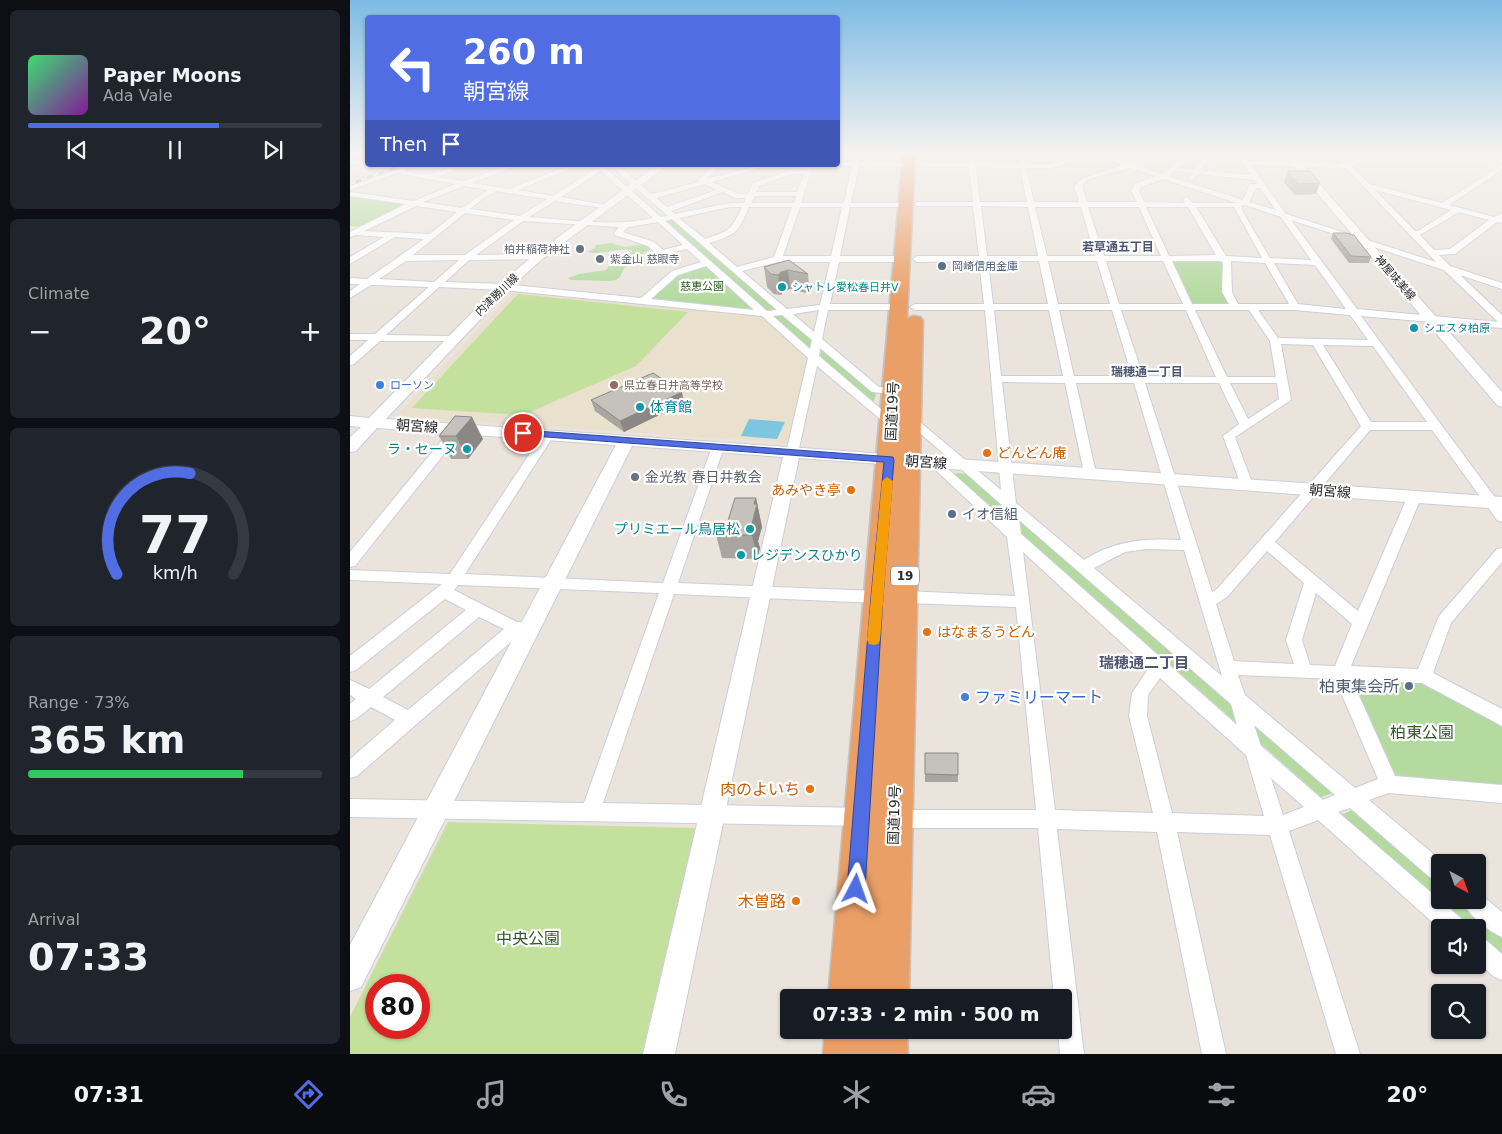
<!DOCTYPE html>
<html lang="en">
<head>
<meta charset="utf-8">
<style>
  body { margin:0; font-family:"DejaVu Sans","Noto Sans JP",sans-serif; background:#20242c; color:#f1f3f6; height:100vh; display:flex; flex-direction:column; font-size:19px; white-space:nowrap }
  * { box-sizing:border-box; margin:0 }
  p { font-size:16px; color:#9ea1a6 }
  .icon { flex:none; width:28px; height:28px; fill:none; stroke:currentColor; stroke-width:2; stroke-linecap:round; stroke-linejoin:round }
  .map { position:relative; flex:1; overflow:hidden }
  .side { display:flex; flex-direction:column; gap:10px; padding:10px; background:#0d0f14; width:350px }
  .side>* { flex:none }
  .top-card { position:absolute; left:15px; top:15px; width:475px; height:152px; border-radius:5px; box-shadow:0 1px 4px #0004; background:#506de3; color:#fff; overflow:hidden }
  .needle { width:32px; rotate:139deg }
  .tools { position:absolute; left:1081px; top:854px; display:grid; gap:10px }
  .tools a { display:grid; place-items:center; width:55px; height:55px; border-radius:5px; background:#171b24; box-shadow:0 1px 4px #0004; font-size:25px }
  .speed { position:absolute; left:15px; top:974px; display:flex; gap:10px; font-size:25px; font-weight:700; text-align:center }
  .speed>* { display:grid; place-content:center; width:65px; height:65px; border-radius:50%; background:#171b24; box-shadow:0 1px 4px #0004; line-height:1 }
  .speed .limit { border:8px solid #d22; background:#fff; color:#111 }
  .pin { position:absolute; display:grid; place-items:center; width:42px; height:42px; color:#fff; margin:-21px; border:2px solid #fff; border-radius:50%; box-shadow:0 1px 5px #0007 }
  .me { position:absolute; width:55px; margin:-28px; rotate:4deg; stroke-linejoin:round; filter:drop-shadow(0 0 4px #0008) }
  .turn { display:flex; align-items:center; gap:18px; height:105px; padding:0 15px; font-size:22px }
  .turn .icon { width:65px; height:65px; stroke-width:2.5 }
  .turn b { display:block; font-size:35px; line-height:42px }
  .then { display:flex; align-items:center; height:48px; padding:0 15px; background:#0003; gap:10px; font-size:19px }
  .big { font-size:38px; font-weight:700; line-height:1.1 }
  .side .card { flex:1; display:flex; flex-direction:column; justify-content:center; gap:8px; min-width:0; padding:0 18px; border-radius:8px; background:#20242c }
  .side .dial { align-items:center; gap:0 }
  .dial svg { height:130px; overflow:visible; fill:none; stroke:#363941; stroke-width:7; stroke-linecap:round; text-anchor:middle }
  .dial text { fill:#f1f3f6; stroke:none }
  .song { display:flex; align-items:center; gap:15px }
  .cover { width:60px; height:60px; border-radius:8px; background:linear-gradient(135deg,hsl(140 70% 55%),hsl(290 70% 35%)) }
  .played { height:5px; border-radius:2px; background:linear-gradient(90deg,#506de3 65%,#363941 65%) }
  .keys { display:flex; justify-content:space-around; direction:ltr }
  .heat { display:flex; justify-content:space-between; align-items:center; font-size:28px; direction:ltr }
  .charge { height:8px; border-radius:4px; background:linear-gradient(90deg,#34c759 73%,#363941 0) }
  .trip { position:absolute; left:430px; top:989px; width:292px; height:50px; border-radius:5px; background:#171b24; box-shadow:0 1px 4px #0004; font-weight:700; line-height:50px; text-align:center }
  .tab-bar { display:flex; height:80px; justify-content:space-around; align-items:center; background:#090b0e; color:#9ea1a6 }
  .tab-bar .icon { width:35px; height:35px }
  .tab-bar .current { color:#506de3 }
  .tab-bar b { font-size:22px; color:#f1f3f6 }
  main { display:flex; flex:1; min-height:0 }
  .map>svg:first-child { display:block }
  .education { fill:#e9e0ce }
  .green { fill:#b4daa0 }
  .pitch { fill:#c4e09d; fill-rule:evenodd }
  .water { fill:#7cc6df }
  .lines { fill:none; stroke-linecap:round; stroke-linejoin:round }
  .street-casing { stroke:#cbced9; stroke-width:2 }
  .secondary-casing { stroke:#cbced9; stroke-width:2 }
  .highway-casing { stroke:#c3c3c3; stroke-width:3 }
  .street { fill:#fff; fill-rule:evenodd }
  .secondary { fill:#fff; fill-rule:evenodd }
  .highway { fill:#ea9f67; fill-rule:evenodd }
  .rail-casing { stroke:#a0a3b1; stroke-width:3 }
  .rail { stroke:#fff; stroke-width:2; stroke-dasharray:6; stroke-linecap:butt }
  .wall { fill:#a9a6a2 }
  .shaded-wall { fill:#8a8784 }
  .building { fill:#c5c1bc; stroke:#8a8784 }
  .route { fill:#506de3; stroke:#344794 }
  .slow { fill:#f59e0b }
  .worship-dot { fill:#6b7280; stroke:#fff; stroke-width:2 }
  .service-dot { fill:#5c6f8a; stroke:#fff; stroke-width:2 }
  .culture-dot { fill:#0f9aa8; stroke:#fff; stroke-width:2 }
  .shop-dot { fill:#3f7fe0; stroke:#fff; stroke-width:2 }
  .education-dot { fill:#8d6e63; stroke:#fff; stroke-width:2 }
  .food-dot { fill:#e8710a; stroke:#fff; stroke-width:2 }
  .labels { text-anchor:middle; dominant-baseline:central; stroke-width:4.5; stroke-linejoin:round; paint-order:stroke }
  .far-worship-label { font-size:11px; fill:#5b616d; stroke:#fff; text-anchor:end }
  .far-service-label { font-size:11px; fill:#4e5e75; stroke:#fff; text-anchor:start }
  .far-street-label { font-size:11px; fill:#292929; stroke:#fff }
  .far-park-label { font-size:11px; fill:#2f5d23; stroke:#fff }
  .far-culture-label { font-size:11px; fill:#0d838f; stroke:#fff; text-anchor:start }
  .far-shop-label { font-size:11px; fill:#366cbe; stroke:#fff; text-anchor:start }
  .far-education-label { font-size:11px; fill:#785e54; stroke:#fff; text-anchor:start }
  .far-neighbourhood-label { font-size:12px; font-weight:bold; fill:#4f5674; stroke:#fff }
  .shield { fill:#fff; stroke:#696969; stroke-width:1 }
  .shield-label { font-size:12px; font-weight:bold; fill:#292929 }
  .culture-label { font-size:14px; fill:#0d838f; stroke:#fff; text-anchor:start }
  .street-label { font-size:14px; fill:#292929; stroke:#fff }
  .food-label { font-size:14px; fill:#c56008; stroke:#fff; text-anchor:start }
  .worship-label { font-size:14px; fill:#5b616d; stroke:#fff; text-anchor:start }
  .service-label { font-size:14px; fill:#4e5e75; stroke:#fff; text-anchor:start }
  .neighbourhood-label { font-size:15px; font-weight:bold; fill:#4f5674; stroke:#fff }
  .near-service-label { font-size:16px; fill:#4e5e75; stroke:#fff; text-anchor:end }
  .near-shop-label { font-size:16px; fill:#366cbe; stroke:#fff; text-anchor:start }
  .near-park-label { font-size:16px; fill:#2f5d23; stroke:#fff }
  .near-food-label { font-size:16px; fill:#c56008; stroke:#fff; text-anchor:end }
</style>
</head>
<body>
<main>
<section class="side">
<div class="card">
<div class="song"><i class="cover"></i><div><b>Paper Moons</b><p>Ada Vale</p></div></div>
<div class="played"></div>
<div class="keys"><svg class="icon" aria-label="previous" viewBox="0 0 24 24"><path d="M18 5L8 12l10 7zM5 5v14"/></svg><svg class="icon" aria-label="pause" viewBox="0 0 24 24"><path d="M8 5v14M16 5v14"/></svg><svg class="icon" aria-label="next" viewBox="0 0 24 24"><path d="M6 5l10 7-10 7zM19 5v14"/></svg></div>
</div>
<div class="card"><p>Climate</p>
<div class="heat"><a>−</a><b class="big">20°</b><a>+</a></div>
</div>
<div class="card dial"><svg viewBox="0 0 100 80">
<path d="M14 69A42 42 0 1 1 86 69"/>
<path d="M14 69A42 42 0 0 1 59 7" stroke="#506de3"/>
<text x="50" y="56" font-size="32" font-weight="700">77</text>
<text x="50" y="72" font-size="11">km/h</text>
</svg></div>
<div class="card"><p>Range · 73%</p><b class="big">365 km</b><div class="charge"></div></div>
<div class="card"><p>Arrival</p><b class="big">07:33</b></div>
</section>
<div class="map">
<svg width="1152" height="1054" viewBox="0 0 1152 1054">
  <rect width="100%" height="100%" fill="#eae4dd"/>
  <polygon class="education" points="166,290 415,317 459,356 438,443 51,417 49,413"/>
  <g class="green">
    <polygon points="0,196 56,204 56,205 11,227 0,226"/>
    <polygon points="322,218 429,310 419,312 314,220"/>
    <path d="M261,243L275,247L294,244L301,249L291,255L289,259L274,268L270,277L266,280L260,281L221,280L218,278L229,274L256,270L261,263L282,252V250C267,247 250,256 237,252L245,248L246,245Z"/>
    <polygon points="867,259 874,262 881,304 841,304 821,260"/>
    <polygon points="357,265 406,308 403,310 301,298 324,276"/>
    <polygon points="434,315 462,339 460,348 423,316"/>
    <polygon points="472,347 526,394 523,403 470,356"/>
    <polygon points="602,473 619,474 655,504 656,520"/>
    <polygon points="670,518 883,700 890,726 672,534"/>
    <polygon points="1002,678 1075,681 1152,723 1152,785 1041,775 1000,684"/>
    <polygon points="903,718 988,791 971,797 910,743"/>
    <polygon points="1007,808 1090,879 1090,900 1114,900 1152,933 1152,957 1128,935 1128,928 1119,927 991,815"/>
  </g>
  <g class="pitch">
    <polygon points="168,294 338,312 286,366 173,415 62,408"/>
    <path d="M98,822L346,828L292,1054H0V1017ZM26,985H69V1028H26Z"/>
  </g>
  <polygon class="water" points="399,419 435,422 427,439 391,436"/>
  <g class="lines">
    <defs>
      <g id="street">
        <path d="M505,154H511L510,162L559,163L562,165L559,167L509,166L501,203H556L560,205L556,207H500L490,256H552L556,259L552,262H489L480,304H549L554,307L549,310H478L472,339L529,387L542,388L548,391L542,394L522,392L470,348L469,356L544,420L546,422L544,424H536L467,366L448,453L442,457L438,456L436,453L458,358L412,316L154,290L89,287L36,335L102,336L106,337V341H30L4,364L0,365V356L18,340H0V334H25L79,287L21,285L0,298V291L10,284H0V278L17,279L74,239L45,237L0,264V257L34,237L6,235L0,237V232L56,204L0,196V192L64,201L105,184L47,173L0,190V186L41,170L29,165C35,165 43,168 49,167C55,166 59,165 65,165L54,170C85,182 90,165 117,165L88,177L113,181L159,165H169L122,183L159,189L220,165H229L168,190L203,196L247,168L245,165H252L311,217L318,216L260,165H267L302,194L349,182V179L364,165H371L356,179L410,165H421L362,182L389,194H398L403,183L438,171L455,170L457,165H463L451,203H494L502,166L485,165H488V162H503ZM251,171L303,218C263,227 220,220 179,217L205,201L259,209V205H256L211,197ZM441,174H454L447,192H406L409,186ZM355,184L367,190L317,207L306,198ZM114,186L138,190L112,208L73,202ZM146,191L197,199L170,216L120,209L134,198ZM373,192L385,198H396L394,203H380L325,214L321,211ZM405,196H446L444,203H401ZM66,206L107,212L80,234L14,231ZM380,207H392C381,231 379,231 355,239L329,218ZM399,207H442L424,257L387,267L359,243C387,234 387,234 399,207ZM450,207H492L481,256H433ZM115,213L164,220L115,255H63ZM322,219L427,310L417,311L315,221ZM173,221L269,227L264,233L265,235L298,246L308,255L337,249L351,262L322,271L291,298L154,284L95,282L119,260L191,259V255L188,254L126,255ZM308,222L333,245L313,250L304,242L273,232L278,227ZM109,260L84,282L29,279L56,261ZM428,262H480L470,305L437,309L392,271ZM356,266L404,310L301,299L328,275ZM469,310L464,332L443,314ZM432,315L462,340L460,349L423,316Z"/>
        <path d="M618,154H624L625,163L669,164L667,154H673L675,164H702L734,154H750L782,164L789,154H795L788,166L812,174L838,154H845L828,168L845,169L857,154H863L851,170L901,175L886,154H892L897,161L992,164L983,154H990L999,163L1018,154H1026L1002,167L1019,184L1092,203L1152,165V170L1099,205L1144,217L1152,213V223L1147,222L1105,254L1089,255L1100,266L1152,283V289L1110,275L1152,315V328L1011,316L1152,507V522L1147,520L1082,430H1020L925,542L1008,611L1057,498L1059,495H1069L1071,498L1001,666L1068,669L1089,616L1147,549L1152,548V562L1101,623L1083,673L1152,709V726L1072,683L1002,680L1045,776L1152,785V803L1039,793L1019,800L1093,862H1090V883L1083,880L1000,808L988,812L1113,920L1116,928L1090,929L968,820L939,831L1010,1054H986L920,835L827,832L876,1054H852L807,832L707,829L734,1054H710L708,1030H714V998H704L688,828H545L538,826L535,819L538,812L545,810H686L666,607L555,603L550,601L547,597L550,593L555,591L665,596L657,537L578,463L584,459L588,460L655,520L653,506L554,419L560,416L564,417L651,490L635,310H565L560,307L565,304H634L629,261L567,262L563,259L567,256H629L623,206H568L564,204L568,202H623L619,167H571L568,165L571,163H619ZM742,155L772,165L733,178L724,186L729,202H684L676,168H702ZM901,165L996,168L1086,262L936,214ZM626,167L670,168L677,202H630ZM779,168L806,176L785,184L781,191L787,202H737L732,186L737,180ZM824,171L842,173L839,178L842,180L849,174L904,180L907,184H900L893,200L818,176ZM813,179L887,203H843L837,197L833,199L835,203L794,202L789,191L791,187ZM906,188H910L926,210L899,202ZM1025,190L1101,210L1068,231H1065ZM895,205L931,217L961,260L920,258L894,214L891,206ZM631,206L678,207L688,256H637ZM685,207H731L745,256H697ZM738,207H789L811,256H754ZM796,207H838L866,255L819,256ZM846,207H884L912,258L876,256ZM1109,212L1139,220L1100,249L1084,250L1070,235ZM941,220L1094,270L1148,322L1007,309ZM638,261H689L698,304H643ZM698,261H747L760,304H708ZM756,261H813L833,304H769ZM822,261H871L873,263L872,292L879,304H842ZM881,261L915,263L939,304H888L882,292ZM924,263L965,265L996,309L948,304ZM644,310H699L713,376H651ZM709,310H762L782,376H724ZM771,310H836L866,377L793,376ZM845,310H899L920,341L926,377H877ZM908,310H945L1000,315L1018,340L928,338ZM931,344L963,345L1011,426L867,589L862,592L795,383H869L889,424L873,436L891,485L892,488H902L903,485L885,437L941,400ZM973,345L1023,346L1077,422H1021ZM652,382L715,383L734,473L740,477L746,473L726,383H784L831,540C796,538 765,540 734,560L666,503ZM880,383H927L929,399L898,419ZM669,520L881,704L887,725L671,534ZM796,549L834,550L872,676L744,568L775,552ZM917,551L954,583L936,640L944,664L884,661L866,604L877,597ZM673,552L799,668L782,693L779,716L803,813L705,810ZM966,593L1002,624L985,666L960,665L952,640ZM888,675L985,679L1028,779L1005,788L895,695ZM810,678L896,755L914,816L822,813L797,716L798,695ZM904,725L985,795L973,800L911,746ZM921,778L954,807L933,815Z"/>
        <polygon points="1120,154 1132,154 1152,158 1152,162"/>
        <rect x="0" y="160" width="18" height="4"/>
        <polygon points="106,427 112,431 110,434 5,566 0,567 0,552 102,428"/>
        <path d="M198,431L204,435L115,574L313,583L362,447L368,443L374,447L328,583L527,591L532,593L535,597L532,601L527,603L324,594L253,803L511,808L518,810L521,817L518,824L511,826L0,817V799L234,803L309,593L108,585L104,590L167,622L179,623L181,627L179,631L170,634L7,776L0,778V759L45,720L21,707L6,719L0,721V704L6,699L0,695V680L19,689L116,610L95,599L6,670L0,672V656L92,584L0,580V570L100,574L192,435ZM129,617L154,629L58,710L33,697Z"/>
        <path d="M1128,892L1152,912V937C1138,931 1117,914 1112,900H1128Z"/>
        <polygon points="1128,937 1136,940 1152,954 1152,980 1144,977 1128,962"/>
      </g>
      <g id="secondary">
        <polygon points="934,154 943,154 1152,392 1152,407 1147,405"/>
        <polygon points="307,165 318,165 192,259 158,290 36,419 1152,497 1152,509 449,458 325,1054 293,1054 433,457 282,446 11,987 0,991 0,945 266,445 27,428 6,451 0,452 0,437 11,427 0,426 0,416 19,418 150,284 184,255"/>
      </g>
      <g id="highway">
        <path d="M553,154H565L557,318L564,316L570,317L573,321L559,998H478C503,716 529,435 553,154Z"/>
        <polygon points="475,1030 557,1030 558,1054 473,1054"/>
      </g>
    </defs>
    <use href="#street" class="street-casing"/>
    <use href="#secondary" class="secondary-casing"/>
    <use href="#highway" class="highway-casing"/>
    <use href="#street" class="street"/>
    <use href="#secondary" class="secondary"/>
    <use href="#highway" class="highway"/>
    <defs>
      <polyline id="rail" points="0,184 54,165"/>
    </defs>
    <use href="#rail" class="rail-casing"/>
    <use href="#rail" class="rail"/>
  </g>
  <g class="wall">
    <polygon points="938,171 970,183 966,194 945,195 934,182"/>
    <polygon points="983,233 1021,257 1019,263 999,263 981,239"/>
    <polygon points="439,260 458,274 460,294 440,289 433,291 431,295 424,294 417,287 414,267"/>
    <polygon points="241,400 334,403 274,432 245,411"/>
    <polygon points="105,416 133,439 118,459 101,459 89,436"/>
    <polygon points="406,498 412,527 408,541 410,548 407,559 372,558 366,535 377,524"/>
    <polygon points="575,753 608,775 608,782 575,782"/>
  </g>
  <g class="shaded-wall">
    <polygon points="438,270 440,289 433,291 431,295 428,275 431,272"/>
    <polygon points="332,392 334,403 274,432 270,421"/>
    <polygon points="122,417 133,439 118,459 106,436"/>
    <polygon points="406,498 412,527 408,541 410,548 407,559 402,535 402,524 404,504"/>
  </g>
  <g class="building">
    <polygon points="938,171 960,171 970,183 948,184"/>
    <polygon points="983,233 996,233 1004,235 1021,257 1001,256"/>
    <polygon points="439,260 458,274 438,270 431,272 428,275 421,274 414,267"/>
    <polygon points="303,373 332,392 270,421 241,400"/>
    <polygon points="105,416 122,417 106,436 89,436"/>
    <polygon points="385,498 406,498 404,504 407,504 402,524 405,524 402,535 366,535 370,524 377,524"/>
    <polygon points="575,753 608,753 608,775 575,774"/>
  </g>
  <linearGradient id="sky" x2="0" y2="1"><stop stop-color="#7dbbe4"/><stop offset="0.51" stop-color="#f6f3f0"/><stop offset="1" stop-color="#f6f3f0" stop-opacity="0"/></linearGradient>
  <rect width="1152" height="301" fill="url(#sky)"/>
  <polygon class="route" points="173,430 543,457 544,460 533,597 515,889 512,895 506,898 500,895 497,889 521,597 534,462 169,435 169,431"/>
  <polygon class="slow" points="537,477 543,481 530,640 528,644 524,645 519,644 517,640 532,481"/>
  <g class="worship-dot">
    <circle cx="230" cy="249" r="5"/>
    <circle cx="250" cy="259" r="5"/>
    <circle cx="285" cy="477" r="5"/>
  </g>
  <g class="service-dot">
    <circle cx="592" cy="266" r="5"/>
    <circle cx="602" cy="514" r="5"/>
    <circle cx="1059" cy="686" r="5"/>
  </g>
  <g class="culture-dot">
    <circle cx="432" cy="287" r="5"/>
    <circle cx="1064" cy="328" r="5"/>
    <circle cx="290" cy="407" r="5"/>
    <circle cx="117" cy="449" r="5"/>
    <circle cx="400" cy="529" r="5"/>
    <circle cx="391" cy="555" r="5"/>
  </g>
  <g class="shop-dot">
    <circle cx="30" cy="385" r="5"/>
    <circle cx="615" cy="697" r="5"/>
  </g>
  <circle class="education-dot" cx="264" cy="385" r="5"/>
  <g class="food-dot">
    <circle cx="637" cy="453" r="5"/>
    <circle cx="501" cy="490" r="5"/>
    <circle cx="577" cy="632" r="5"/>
    <circle cx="460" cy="789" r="5"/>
    <circle cx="446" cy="901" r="5"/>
  </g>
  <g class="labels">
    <g class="far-worship-label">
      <text x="220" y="249">柏井稲荷神社</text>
      <text x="260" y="259" text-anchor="start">紫金山 慈眼寺</text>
    </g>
    <g class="far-service-label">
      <text x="602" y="266">岡崎信用金庫</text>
    </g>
    <g class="far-street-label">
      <text transform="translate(1045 278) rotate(49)">神屋味美線</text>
      <text transform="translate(147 295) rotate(-44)">内津勝川線</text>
    </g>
    <g class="far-park-label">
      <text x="352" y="286">慈恵公園</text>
    </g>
    <g class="far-culture-label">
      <text x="442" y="287">シャトレ愛松春日井V</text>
      <text x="1074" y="328">シエスタ柏原</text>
    </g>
    <g class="far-shop-label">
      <text x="40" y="385">ローソン</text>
    </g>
    <g class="far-education-label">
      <text x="274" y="385">県立春日井高等学校</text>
    </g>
    <g class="far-neighbourhood-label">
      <text x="768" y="247">若草通五丁目</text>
      <text x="797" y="372">瑞穂通一丁目</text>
    </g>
    <rect class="shield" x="541" y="566.5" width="28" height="19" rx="4"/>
    <g class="shield-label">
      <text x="555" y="576">19</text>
    </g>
    <g class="culture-label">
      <text x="300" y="407">体育館</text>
      <text x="107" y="449" text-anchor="end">ラ・セーヌ</text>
      <text x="390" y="529" text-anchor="end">プリミエール鳥居松</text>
      <text x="401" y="555">レジデンスひかり</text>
    </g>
    <g class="street-label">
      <text transform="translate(542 411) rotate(-87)">国道19号</text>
      <text transform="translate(67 426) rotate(4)">朝宮線</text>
      <text transform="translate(576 462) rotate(4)">朝宮線</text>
      <text transform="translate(980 491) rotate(5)">朝宮線</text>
      <text transform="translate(544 815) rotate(-88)">国道19号</text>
    </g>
    <g class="food-label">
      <text x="647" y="453">どんどん庵</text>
      <text x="491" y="490" text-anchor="end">あみやき亭</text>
      <text x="587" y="632">はなまるうどん</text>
    </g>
    <g class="worship-label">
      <text x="295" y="477">金光教 春日井教会</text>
    </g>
    <g class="service-label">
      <text x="612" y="514">イオ信組</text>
    </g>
    <g class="neighbourhood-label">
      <text x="794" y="663">瑞穂通二丁目</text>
    </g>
    <g class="near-service-label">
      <text x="1049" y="686">柏東集会所</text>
    </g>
    <g class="near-shop-label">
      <text x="625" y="697">ファミリーマート</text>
    </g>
    <g class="near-park-label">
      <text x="1072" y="732">柏東公園</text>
      <text x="178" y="938">中央公園</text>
    </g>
    <g class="near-food-label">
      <text x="450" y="789">肉のよいち</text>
      <text x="436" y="901">木曽路</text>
    </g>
  </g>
</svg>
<div class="tools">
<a><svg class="needle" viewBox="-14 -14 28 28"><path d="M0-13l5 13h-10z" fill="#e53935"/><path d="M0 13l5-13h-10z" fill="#9ea1a6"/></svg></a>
<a><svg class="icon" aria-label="sound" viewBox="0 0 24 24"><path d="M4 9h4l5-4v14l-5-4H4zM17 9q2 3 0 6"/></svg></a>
<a><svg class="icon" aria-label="search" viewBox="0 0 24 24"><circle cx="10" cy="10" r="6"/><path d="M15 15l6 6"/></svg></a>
</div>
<div class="speed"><div class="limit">80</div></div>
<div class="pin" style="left:173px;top:433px;background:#d93025"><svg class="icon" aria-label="arrive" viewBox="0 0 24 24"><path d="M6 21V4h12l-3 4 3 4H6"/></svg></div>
<svg class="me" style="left:506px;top:889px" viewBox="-20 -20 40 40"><path d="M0-17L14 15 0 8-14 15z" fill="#506de3" stroke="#fff" stroke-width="4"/></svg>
<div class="trip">07:33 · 2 min · 500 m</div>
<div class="top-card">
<div class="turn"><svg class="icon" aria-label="left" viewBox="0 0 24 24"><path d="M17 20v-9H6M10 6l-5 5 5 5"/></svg><div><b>260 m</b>朝宮線</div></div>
<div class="then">Then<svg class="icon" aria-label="arrive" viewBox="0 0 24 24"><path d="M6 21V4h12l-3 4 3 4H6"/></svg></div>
</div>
</div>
</main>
<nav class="tab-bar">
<b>07:31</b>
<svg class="icon current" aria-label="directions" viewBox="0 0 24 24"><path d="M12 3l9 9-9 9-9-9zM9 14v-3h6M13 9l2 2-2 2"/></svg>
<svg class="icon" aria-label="music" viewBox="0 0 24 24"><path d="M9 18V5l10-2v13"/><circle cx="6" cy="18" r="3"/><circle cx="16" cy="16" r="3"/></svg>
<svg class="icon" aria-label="phone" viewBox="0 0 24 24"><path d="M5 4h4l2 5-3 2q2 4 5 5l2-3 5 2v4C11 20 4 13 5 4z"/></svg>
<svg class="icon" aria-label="climate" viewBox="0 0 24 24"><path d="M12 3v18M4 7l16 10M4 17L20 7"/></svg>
<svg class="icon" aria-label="car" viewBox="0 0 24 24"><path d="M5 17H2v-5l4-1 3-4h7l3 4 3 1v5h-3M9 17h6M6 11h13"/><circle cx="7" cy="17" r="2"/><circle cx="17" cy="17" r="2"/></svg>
<svg class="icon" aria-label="filters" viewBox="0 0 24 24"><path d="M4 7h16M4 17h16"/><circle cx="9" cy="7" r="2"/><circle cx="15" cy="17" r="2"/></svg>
<b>20°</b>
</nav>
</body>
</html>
